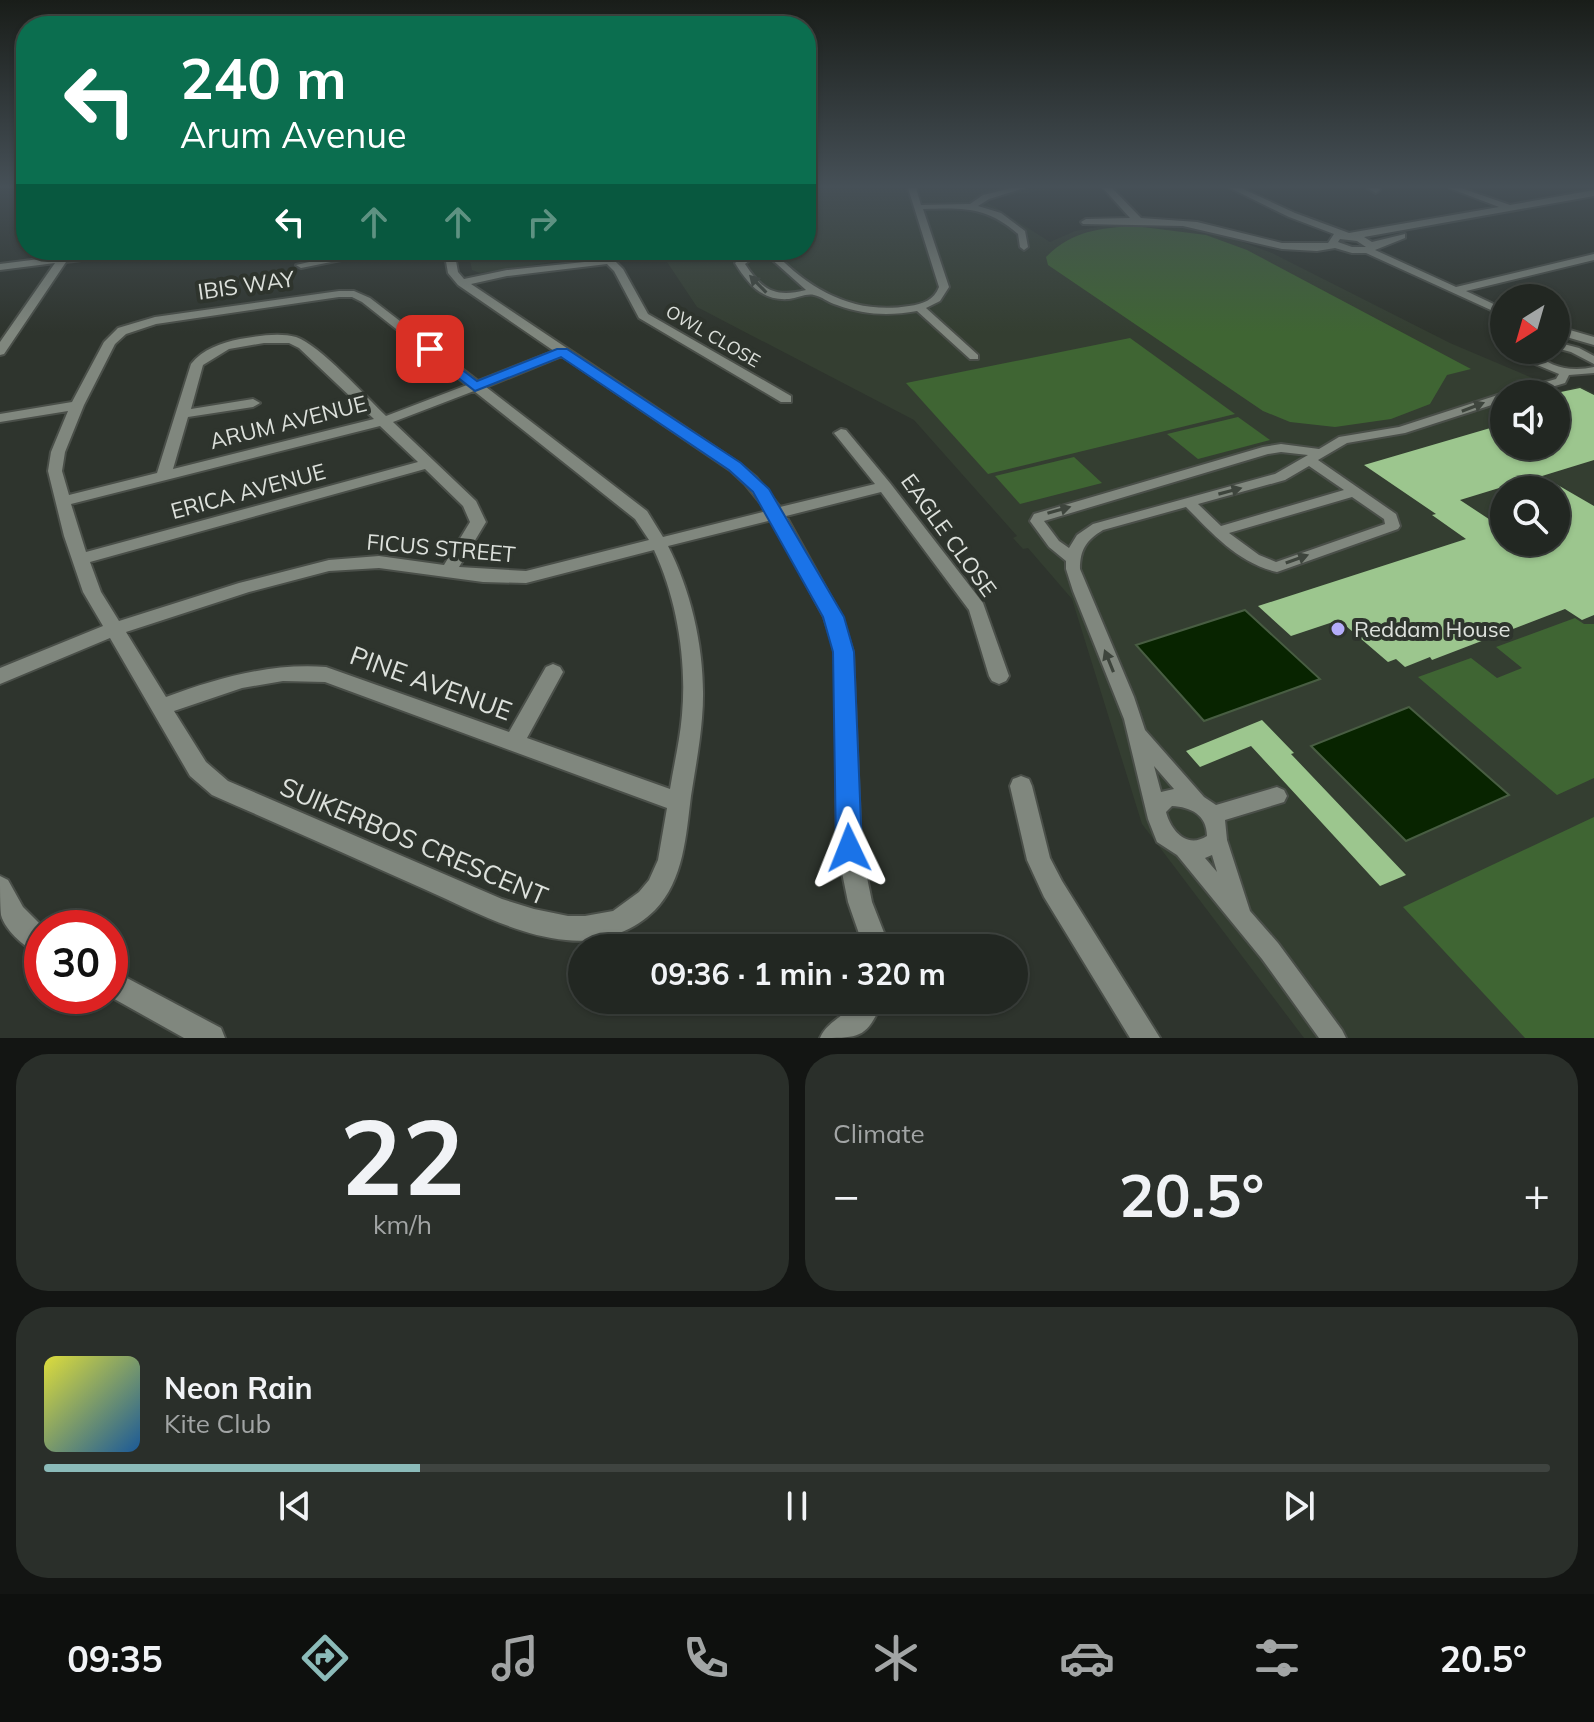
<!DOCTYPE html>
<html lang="en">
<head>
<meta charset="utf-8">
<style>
  body { margin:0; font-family:Mulish,sans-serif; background:#2a2f2a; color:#f1f3f6; height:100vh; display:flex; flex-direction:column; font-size:30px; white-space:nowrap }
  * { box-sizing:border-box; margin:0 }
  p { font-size:26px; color:#a2a5a5 }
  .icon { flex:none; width:44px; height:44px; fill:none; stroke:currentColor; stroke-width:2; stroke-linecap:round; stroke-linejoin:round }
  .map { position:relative; height:1038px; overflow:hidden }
  .sheet { display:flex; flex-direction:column; gap:16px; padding:16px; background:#131513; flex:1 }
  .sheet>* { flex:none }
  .banner { position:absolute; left:16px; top:16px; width:800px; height:244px; border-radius:32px; box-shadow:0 2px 6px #0004,0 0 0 2px #3f4440; background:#0b6e4f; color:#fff; overflow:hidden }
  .needle { width:52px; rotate:217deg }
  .fabs { position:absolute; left:1490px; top:284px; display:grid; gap:16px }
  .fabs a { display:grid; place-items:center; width:80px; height:80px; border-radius:50%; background:#222722; box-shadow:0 2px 6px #0004,0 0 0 2px #3f4440; font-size:40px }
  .speed { position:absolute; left:24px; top:910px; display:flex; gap:16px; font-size:40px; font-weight:700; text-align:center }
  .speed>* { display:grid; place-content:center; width:104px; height:104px; border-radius:50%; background:#222722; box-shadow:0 2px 6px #0004,0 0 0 2px #3f4440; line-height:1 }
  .speed .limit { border:12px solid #d22; background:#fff; color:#111 }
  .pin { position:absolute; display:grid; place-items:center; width:68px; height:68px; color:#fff; margin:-34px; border-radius:16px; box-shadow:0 4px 12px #0006 }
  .me { position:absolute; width:88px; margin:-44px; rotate:358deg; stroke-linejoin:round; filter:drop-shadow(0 0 6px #0008) }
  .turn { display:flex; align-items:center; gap:28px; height:168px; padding:0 32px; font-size:36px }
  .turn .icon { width:104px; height:104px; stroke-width:2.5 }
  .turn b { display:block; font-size:56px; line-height:68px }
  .lanes { display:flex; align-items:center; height:76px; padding:0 32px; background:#0003; justify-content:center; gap:40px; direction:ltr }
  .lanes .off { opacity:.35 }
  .big { font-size:60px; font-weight:700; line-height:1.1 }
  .sheet .card { flex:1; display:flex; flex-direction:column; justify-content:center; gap:12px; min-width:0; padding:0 28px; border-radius:32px; background:#2a2f2a }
  .sheet .dial { align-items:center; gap:0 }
  .dial b { font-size:104px; line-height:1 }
  .song { display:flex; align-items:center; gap:24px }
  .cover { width:96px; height:96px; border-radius:12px; background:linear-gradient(135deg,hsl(60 70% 55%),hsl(210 70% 35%)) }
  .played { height:8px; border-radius:4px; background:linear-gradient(90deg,#8bbbb9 25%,#3f4440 25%) }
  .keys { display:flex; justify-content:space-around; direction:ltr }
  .heat { display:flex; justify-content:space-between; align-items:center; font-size:44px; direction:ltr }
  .sheet .tiles { flex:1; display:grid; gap:16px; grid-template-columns:1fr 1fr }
  .card:last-child { grid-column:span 2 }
  .trip { position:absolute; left:568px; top:934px; width:460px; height:80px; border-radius:40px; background:#222722; box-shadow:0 2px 6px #0004,0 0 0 2px #3f4440; font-weight:700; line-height:80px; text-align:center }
  .dock { display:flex; height:128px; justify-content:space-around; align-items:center; background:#0e100e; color:#a2a5a5 }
  .dock .icon { width:56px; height:56px }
  .dock .selected { color:#8bbbb9 }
  .dock b { font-size:36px; color:#f1f3f6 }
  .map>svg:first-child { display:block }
  .built { fill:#343e31; fill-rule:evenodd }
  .green { fill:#3f6533 }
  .water { fill:#082400; stroke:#485d42; stroke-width:2 }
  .building { fill:#9cc68e }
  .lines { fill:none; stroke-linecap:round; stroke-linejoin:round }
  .service-casing { stroke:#4a4f49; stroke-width:4 }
  .minor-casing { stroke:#4a4f49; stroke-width:4 }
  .service { fill:#80877e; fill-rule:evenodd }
  .minor { fill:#80877e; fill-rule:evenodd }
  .oneway { fill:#3e453d }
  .route { fill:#1a73e8; stroke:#114b97; stroke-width:2 }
  .poi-dot { fill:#b4acf9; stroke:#2e342d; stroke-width:3 }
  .labels { text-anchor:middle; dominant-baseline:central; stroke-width:8; stroke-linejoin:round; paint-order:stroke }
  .far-street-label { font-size:18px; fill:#dde1dc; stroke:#2e342d }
  .street-label { font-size:22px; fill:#dde1dc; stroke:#2e342d }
  .poi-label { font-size:22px; fill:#dde1dc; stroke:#2e342d; text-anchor:start }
  .near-street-label { font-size:26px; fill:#dde1dc; stroke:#2e342d }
</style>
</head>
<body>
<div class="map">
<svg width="1594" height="1038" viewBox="0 0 1594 1038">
  <rect width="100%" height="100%" fill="#2e342d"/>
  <g class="built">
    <path d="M806,188H1056L984,200L1050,242L1075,231L1115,224H1160L1212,231L1272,253L1450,343L1563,391L1579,386L1594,393V1038H1304L1142,824L1072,599L1028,548L1023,549L1013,538L1017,536L914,420L697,307L659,250H806ZM1504,394H1556V446H1504ZM1504,490H1556V542H1504Z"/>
    <polygon points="468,250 632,250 480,273 472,270"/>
  </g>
  <g class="green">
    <path d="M1135,226L1206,235L1247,250L1471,369L1447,375L1430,404L1391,419L1335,427L1290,422L1263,411L1048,265L1046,257C1072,231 1099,228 1135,226Z"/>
    <polygon points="1130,338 1235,414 988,474 906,383"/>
    <polygon points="1238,417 1270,440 1198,459 1167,434"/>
    <polygon points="1074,457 1102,483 1020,504 995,476"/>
    <polygon points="1575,618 1584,624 1594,624 1594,778 1557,795 1418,677 1471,658 1497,678 1522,668 1496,647"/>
    <polygon points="1594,817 1594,1038 1525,1038 1403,907"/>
  </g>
  <g class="water">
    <polygon points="1245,610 1320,679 1204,721 1136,645"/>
    <polygon points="1409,707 1509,795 1406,841 1311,746"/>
  </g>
  <g class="building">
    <polygon points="1580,388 1594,395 1594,460 1542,476 1549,480 1516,490 1509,485 1460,500 1504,529 1504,542 1556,542 1556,484 1594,506 1594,615 1582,620 1565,609 1432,660 1430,657 1405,667 1396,659 1388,662 1339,620 1291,636 1258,606 1466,539 1432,515 1436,514 1364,465 1504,424 1504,446 1556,446 1556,393"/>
    <polygon points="1262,720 1294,753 1291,754 1406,875 1380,886 1251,746 1200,767 1186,751"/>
  </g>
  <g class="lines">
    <defs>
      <g id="service">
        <path d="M908,188H916L921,205L970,204L983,195L1012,188H1024L989,199L978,206L1001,213L1025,231L1028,247L1024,250L1020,247L1018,234C986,206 963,208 923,209L949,287L940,301L926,308L978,355V359H970L917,311C889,316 864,315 837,305C829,303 821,296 814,295C807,293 797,298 789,299C762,301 748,284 735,263L744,256L764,252L763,250H772C809,290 854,315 909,306C923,304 934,300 939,287ZM768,256L806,290C775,298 762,290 745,264L750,260Z"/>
        <polygon points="339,250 348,250 341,260 301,268 296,265 335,256"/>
        <polygon points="1556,342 1579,348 1594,356 1594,364 1571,352 1556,348"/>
        <path d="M1522,350H1533C1548,368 1572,372 1594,367V373L1569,375L1565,383L1528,394H1509L1511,392L1556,379L1559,374L1535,364Z"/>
        <path d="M1504,393L1506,394H1504V401L1405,433L1347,443L1318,460L1396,514L1400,526L1398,529L1277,572C1238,563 1213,534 1186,507L1103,530C1086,540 1080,550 1080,569L1134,697L1145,730L1204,797L1216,805L1277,787L1284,790L1287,796L1284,802L1225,820L1227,840L1250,911L1278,943L1342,1030L1346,1038H1319L1262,959L1177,855L1157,842L1148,819L1124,719L1073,591L1066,569V561L1049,547L1030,521L1034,514L1263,447L1281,444L1319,449L1339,437L1399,427ZM1281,452L1308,455L1275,474L1093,524L1077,535L1069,548L1059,541L1044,521L1268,454ZM1309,466L1344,490L1221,526L1198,504L1285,480ZM1352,497L1384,519L1385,524L1276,562L1259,555L1229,533ZM1154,766L1174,789L1161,792ZM1172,806C1191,807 1207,815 1207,836C1187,849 1171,831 1166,812ZM1212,855L1217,872L1205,858Z"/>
      </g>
      <g id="minor">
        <path d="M1103,188H1112L1141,218L1197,222L1282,243H1328L1334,234L1289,217L1230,188H1241L1295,213L1349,233L1499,207L1449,188H1461L1510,205L1594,190V196L1364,237L1372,242L1405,234V238L1375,250L1456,287L1594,254V260L1466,291L1504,309V316L1366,253H1352L1335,248L1317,251L1282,249L1183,226L1083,224L1081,222L1086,219L1130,218ZM1340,239L1357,241L1366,247H1352L1338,242Z"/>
        <polygon points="1367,188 1379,188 1380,190 1376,193"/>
        <polygon points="111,250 140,250 135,253 66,262 4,354 0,355 0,342 55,263 0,270 0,264"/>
        <path d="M444,250H454L458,272L464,279L507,270L613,259L623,269L648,314L791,396V402H781L639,318L614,271L607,264L507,276L471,284L740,464L756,477L780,507L875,484L834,433L841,429L846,430L890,483L983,603L1009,676L1006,681L999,684L992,681L989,676L969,610L881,492L786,516L842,617L853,652L861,848L872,902L890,948H864L848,902L837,848L835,652L824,617L772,520L668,546C694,597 707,661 702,718C700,744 695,770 691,796C686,835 684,880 655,910C632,933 598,944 566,940C516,935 469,909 424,889C353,857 283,826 212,795L190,776L110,638L0,684V668L103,626L83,592L64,536L48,471L51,452L68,411L0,422V414L72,402L104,342L118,328L155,317L339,291H354L370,298L478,381L554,351L458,285L448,273ZM339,297H352L362,302L467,385L386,416C366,397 320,345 296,337C279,332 258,336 240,339C221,343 203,349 191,364L157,473L69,495L62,471L65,452L84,405L115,344L126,334L156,324ZM264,343H289L299,348L374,419L173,469L188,417L253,407L260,403L253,399L191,409L203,365L229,349ZM562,356L730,470L745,484L767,511L663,537L647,511L486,387ZM474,391L635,519L649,540L526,571L459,567L486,522L476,501L393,422ZM380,426L418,462L86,552L71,504ZM425,469L463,506L470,522L444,565L379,556L329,560L239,583L119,621L101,592L90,562ZM654,550C677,599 687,661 682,715C680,740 674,764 670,789L527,738L563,672L560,667L553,664L546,667L509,732L326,667C269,663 218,678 166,697L126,632L249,592L329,571L379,568L483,582L526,583ZM283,681L325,682L667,808L658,860L649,880L639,892L613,911L585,916H568L534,909L502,899L228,781L206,762L174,711L242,688Z"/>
        <polygon points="1556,326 1594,337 1594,345 1556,334"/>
        <polygon points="1021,776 1029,779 1032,786 1050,858 1062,881 1160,1038 1130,1038 1044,897 1027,860 1010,786 1013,779"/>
        <path d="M0,876L8,880L23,907L44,928H42V956C28,950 5,931 1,915C0,904 0,888 0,876Z"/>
        <polygon points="110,969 221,1028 225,1038 184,1038 109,996"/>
        <path d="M856,1000H883C867,1038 861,1038 820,1038C827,1021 847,1016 856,1000Z"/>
      </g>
    </defs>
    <use href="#service" class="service-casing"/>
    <use href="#minor" class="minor-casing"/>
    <use href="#service" class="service"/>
    <use href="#minor" class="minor"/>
  </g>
  <defs><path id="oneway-solid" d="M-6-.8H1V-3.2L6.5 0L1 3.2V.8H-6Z" transform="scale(2)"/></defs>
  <g class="oneway">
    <use href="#oneway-solid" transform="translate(758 284) rotate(-134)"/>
    <use href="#oneway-solid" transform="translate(1473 407) rotate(-21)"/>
    <use href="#oneway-solid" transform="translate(1230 491) rotate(-15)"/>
    <use href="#oneway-solid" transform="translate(1059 510) rotate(-16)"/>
    <use href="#oneway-solid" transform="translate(1297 559) rotate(-20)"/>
    <use href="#oneway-solid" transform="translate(1109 661) rotate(-112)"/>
  </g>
  <linearGradient id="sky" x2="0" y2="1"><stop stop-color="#191d19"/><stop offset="0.56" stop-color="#465057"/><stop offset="1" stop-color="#465057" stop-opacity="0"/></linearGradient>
  <rect width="1594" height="333" fill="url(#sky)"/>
  <polygon class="route" points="430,345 477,381 557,349 567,349 741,463 769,489 844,617 854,652 862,848 859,857 849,861 840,857 836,848 833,652 823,617 753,492 729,470 561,357 475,391 425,352 425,346"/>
  <circle class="poi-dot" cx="1338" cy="629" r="8"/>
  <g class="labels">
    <g class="far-street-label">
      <text transform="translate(713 336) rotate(30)">OWL CLOSE</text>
    </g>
    <g class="street-label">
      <text transform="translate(246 285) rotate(-8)">IBIS WAY</text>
      <text transform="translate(288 422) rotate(-14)">ARUM AVENUE</text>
      <text transform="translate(248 491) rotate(-15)">ERICA AVENUE</text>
      <text transform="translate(949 535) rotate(54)">EAGLE CLOSE</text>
      <text transform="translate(441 548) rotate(5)">FICUS STREET</text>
    </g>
    <g class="poi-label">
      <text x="1354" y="629">Reddam House</text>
    </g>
    <g class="near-street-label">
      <text transform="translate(431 683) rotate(20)">PINE AVENUE</text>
      <text transform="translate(414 841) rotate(23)">SUIKERBOS CRESCENT</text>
    </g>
  </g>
</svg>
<div class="fabs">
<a><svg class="needle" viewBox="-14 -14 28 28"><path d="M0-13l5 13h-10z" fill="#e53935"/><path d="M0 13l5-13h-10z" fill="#a2a5a5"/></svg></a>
<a><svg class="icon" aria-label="sound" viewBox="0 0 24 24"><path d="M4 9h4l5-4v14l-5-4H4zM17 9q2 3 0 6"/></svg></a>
<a><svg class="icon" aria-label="search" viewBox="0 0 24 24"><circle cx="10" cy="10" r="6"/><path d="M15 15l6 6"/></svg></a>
</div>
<div class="speed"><div class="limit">30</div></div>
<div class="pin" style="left:430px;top:349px;background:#d93025"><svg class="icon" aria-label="arrive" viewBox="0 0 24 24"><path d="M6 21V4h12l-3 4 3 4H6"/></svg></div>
<svg class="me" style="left:849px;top:848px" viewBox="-20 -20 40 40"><path d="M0-17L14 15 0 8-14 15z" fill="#1a73e8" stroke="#fff" stroke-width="4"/></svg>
<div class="trip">09:36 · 1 min · 320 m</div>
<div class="banner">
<div class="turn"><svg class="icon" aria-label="left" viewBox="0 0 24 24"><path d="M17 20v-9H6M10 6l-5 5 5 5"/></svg><div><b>240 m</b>Arum Avenue</div></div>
<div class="lanes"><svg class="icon" aria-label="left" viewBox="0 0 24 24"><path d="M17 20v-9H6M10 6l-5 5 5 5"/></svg><svg class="icon off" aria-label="ahead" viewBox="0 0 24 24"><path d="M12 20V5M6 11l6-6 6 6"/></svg><svg class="icon off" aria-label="ahead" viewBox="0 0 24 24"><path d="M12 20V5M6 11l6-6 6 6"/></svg><svg class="icon off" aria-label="right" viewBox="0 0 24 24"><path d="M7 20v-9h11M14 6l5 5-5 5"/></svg></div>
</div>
</div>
<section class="sheet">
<div class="tiles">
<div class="card dial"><b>22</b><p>km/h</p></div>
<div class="card"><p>Climate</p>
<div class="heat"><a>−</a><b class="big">20.5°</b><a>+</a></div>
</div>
<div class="card">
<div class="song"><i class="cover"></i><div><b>Neon Rain</b><p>Kite Club</p></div></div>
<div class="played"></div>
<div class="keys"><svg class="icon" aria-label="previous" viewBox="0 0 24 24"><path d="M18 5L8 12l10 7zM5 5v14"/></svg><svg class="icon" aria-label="pause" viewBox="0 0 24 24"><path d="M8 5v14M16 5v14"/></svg><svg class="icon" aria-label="next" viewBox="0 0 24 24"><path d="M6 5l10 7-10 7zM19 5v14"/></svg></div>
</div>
</div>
</section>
<nav class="dock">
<b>09:35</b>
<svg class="icon selected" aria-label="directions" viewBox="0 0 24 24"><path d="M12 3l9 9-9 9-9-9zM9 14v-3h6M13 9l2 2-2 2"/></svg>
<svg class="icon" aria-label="music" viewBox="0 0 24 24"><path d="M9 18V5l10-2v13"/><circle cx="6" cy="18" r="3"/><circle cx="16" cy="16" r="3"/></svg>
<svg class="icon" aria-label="phone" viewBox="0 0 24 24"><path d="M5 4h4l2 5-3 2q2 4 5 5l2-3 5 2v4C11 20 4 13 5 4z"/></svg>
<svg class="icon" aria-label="climate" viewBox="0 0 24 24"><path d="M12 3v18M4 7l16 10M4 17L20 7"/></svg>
<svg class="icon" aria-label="car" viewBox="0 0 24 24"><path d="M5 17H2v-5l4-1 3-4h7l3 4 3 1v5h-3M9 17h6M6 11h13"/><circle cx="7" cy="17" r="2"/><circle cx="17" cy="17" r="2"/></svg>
<svg class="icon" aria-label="filters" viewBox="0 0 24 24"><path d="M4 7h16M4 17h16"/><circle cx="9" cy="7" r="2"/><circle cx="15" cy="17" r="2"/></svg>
<b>20.5°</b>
</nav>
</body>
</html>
